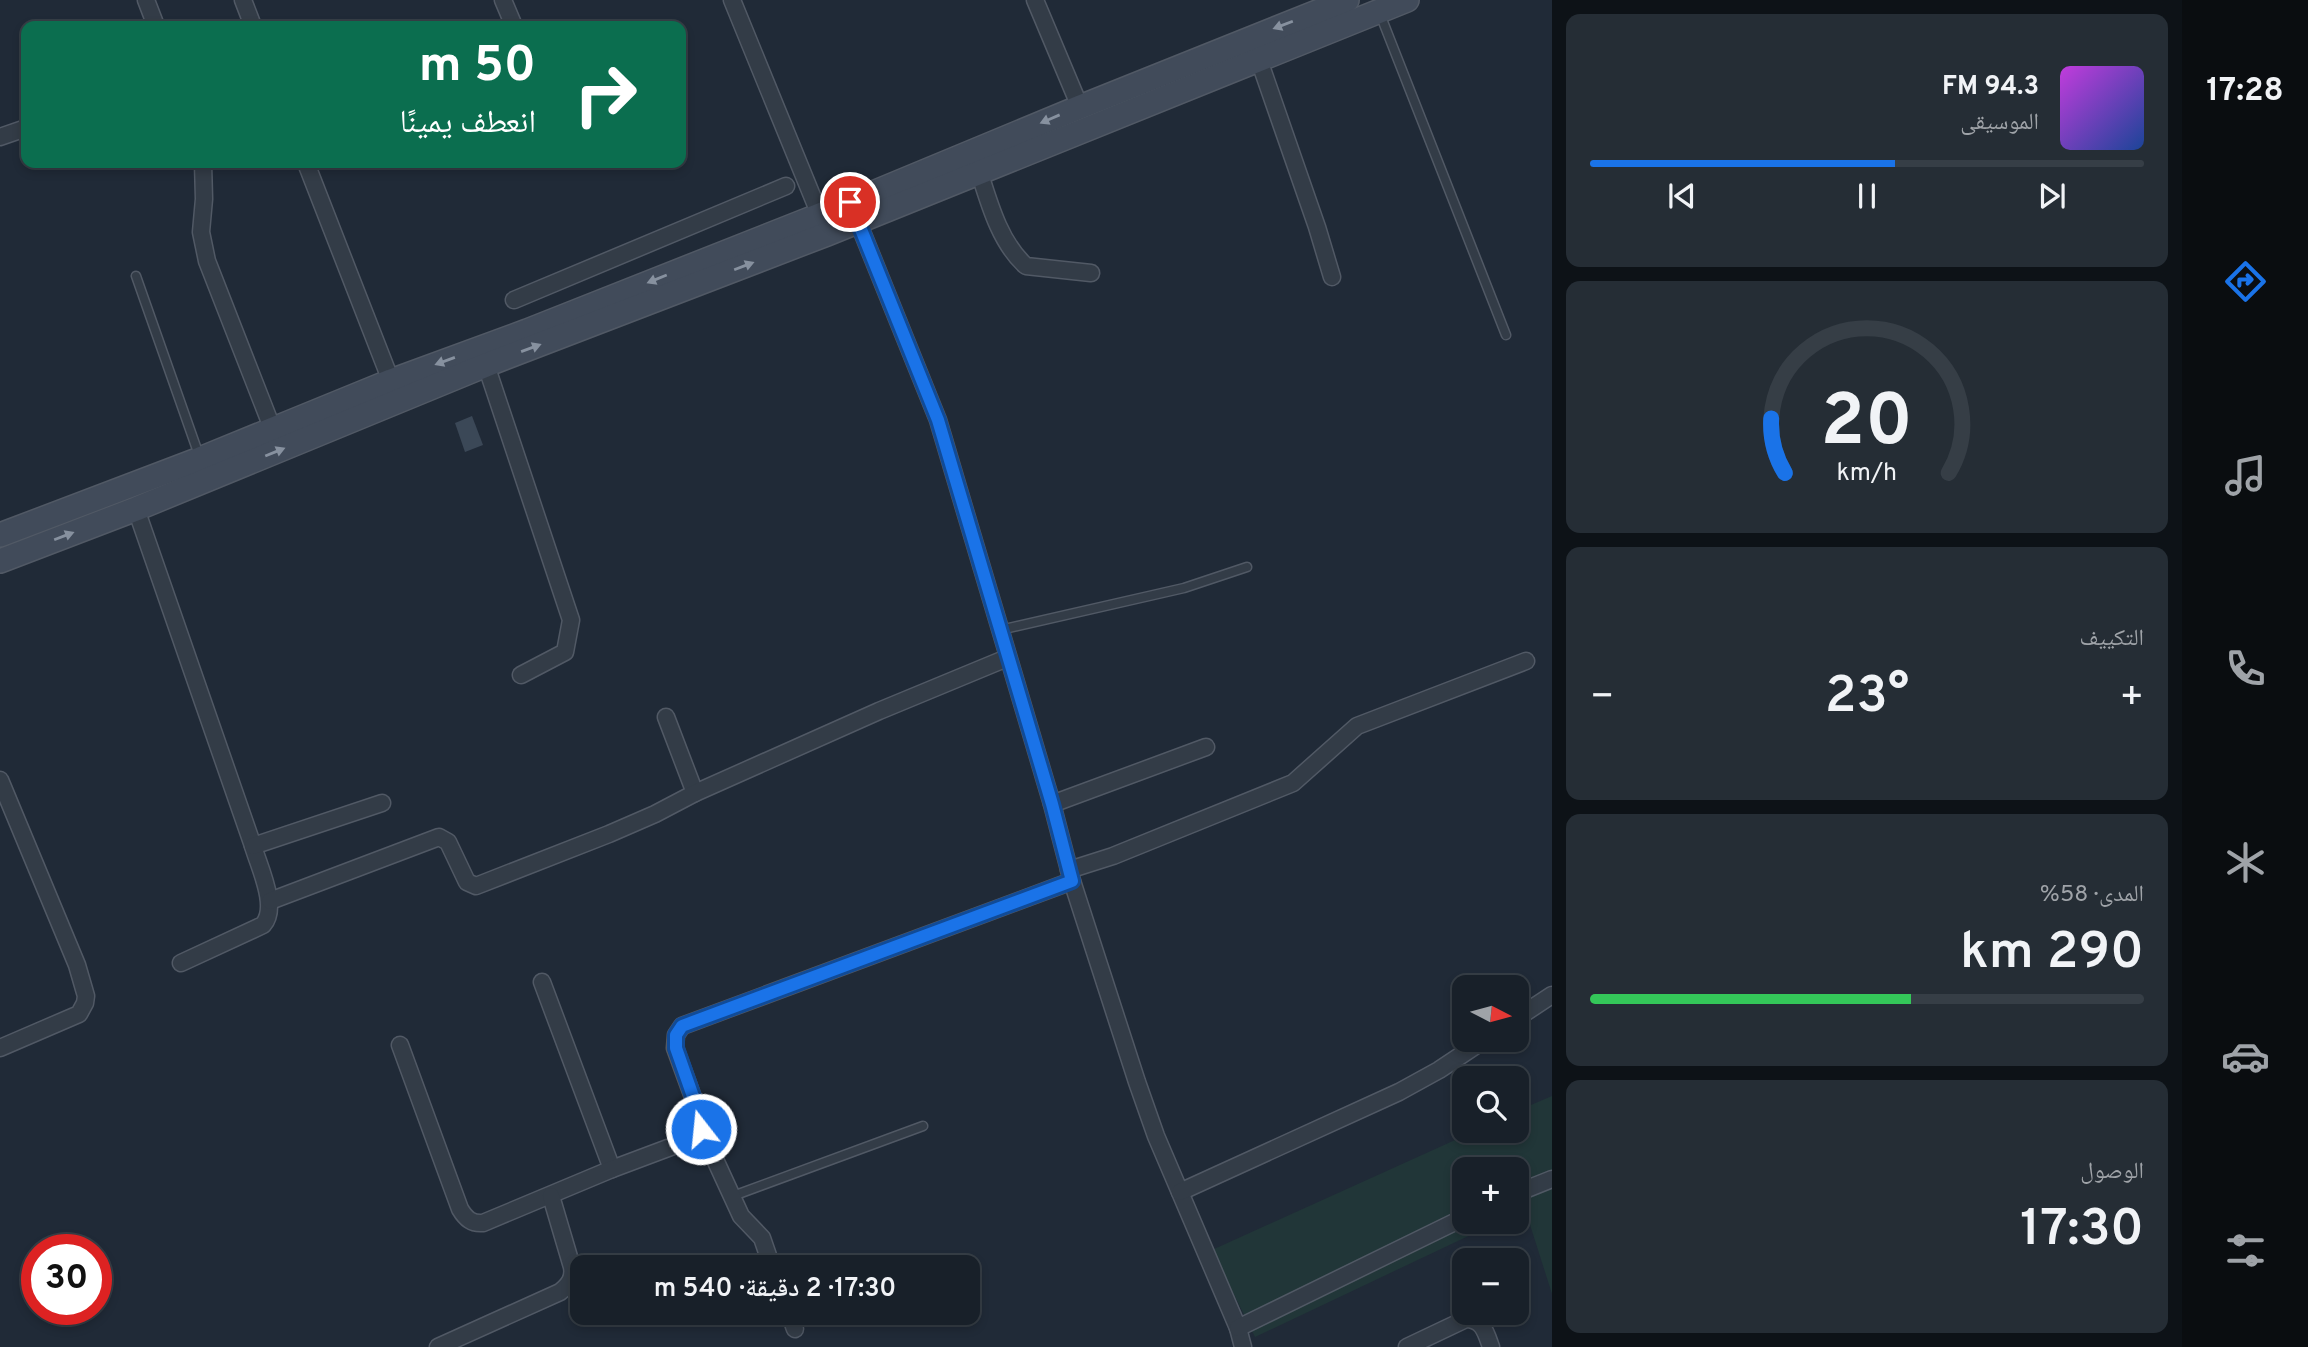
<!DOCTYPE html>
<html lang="ar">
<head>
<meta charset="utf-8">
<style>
  body { margin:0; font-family:Overpass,"Noto Naskh Arabic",sans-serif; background:#252d35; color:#f1f3f6; direction:rtl; height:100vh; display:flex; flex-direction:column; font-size:26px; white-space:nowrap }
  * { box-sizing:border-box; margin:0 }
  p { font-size:23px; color:#9fa3a8 }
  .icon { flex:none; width:38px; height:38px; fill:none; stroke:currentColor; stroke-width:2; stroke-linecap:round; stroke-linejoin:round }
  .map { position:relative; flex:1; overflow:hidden; direction:ltr }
  .sheet { display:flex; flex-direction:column; gap:14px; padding:14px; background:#0d1217; width:630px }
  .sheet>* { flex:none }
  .guide { position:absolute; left:21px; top:21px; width:665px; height:147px; border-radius:14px; box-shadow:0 4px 10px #0003,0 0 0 2px #363e46; direction:rtl; background:#0b6e4f; color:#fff; overflow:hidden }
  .needle { width:46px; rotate:96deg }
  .fabs { position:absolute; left:1452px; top:975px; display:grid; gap:14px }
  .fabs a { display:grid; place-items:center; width:77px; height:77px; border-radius:14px; background:#182029; box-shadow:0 4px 10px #0003,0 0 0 2px #363e46; font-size:35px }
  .speed { position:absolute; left:21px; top:1234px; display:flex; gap:14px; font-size:35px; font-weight:700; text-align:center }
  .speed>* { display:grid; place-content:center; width:91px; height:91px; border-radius:50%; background:#182029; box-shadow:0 4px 10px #0003,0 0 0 2px #363e46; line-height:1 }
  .speed .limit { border:10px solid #d22; background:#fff; color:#111 }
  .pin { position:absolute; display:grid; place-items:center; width:60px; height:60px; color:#fff; margin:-30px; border:4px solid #fff; border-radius:50%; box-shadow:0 2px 7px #0007 }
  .me { position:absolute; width:77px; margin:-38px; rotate:344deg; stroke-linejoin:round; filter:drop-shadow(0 0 5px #0008) }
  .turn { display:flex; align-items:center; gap:24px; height:147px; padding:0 35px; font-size:32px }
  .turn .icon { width:91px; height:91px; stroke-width:2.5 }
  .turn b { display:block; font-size:49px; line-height:60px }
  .big { font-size:52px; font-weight:600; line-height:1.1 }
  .sheet .widget { flex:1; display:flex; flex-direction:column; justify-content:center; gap:10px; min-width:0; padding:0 24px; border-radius:14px; background:#252d35 }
  .sheet .dial { align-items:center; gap:0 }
  .dial svg { height:182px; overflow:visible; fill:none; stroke:#363e46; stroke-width:7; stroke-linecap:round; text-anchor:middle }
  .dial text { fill:#f1f3f6; stroke:none }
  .song { display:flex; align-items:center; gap:21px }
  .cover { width:84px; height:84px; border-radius:10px; background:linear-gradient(135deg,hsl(290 70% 55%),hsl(220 70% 35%)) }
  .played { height:7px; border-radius:4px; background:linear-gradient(90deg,#1a73e8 55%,#363e46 55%) }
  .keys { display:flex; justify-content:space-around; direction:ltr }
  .heat { display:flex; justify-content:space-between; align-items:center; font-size:38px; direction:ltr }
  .charge { height:10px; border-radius:5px; background:linear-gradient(90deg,#34c759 58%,#363e46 0) }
  .trip { position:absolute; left:570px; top:1255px; width:410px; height:70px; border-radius:14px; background:#182029; box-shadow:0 4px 10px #0003,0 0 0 2px #363e46; font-weight:600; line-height:70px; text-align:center; direction:rtl }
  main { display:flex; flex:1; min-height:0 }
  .tabs { display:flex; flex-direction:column; width:126px; justify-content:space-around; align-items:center; background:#0a0d10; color:#9fa3a8 }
  .tabs .icon { width:49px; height:49px }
  .tabs .current { color:#1a73e8 }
  .tabs b { font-size:32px; color:#f1f3f6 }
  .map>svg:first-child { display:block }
  .green { fill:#213638 }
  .building { fill:#3b4857 }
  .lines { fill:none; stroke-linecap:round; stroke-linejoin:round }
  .lane-casing { stroke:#515965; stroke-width:11 }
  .street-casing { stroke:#515965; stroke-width:19 }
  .secondary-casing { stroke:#515965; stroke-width:26 }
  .lane { stroke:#333c47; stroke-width:8 }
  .street { stroke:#333c47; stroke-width:16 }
  .secondary { stroke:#414b5a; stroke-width:23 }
  .oneway { fill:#87919f }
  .route-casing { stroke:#114b97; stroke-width:18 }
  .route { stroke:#1a73e8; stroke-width:12 }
</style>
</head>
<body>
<main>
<nav class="tabs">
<b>17:28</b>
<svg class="icon current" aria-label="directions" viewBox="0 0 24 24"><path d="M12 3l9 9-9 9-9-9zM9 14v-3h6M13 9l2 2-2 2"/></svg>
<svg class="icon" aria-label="music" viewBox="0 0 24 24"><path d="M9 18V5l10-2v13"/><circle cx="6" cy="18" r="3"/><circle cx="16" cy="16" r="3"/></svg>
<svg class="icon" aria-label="phone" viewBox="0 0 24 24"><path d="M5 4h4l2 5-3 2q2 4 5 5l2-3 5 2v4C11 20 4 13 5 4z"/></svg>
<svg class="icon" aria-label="climate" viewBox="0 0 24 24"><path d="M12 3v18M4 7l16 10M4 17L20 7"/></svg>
<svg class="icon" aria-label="car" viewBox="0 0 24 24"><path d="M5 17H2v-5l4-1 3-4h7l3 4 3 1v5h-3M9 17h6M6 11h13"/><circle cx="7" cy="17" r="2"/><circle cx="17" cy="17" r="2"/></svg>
<svg class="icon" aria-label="filters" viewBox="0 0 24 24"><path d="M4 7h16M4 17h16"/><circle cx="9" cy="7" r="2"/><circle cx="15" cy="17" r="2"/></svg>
</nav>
<section class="sheet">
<div class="widget">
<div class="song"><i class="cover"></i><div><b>94.3 FM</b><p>الموسيقى</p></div></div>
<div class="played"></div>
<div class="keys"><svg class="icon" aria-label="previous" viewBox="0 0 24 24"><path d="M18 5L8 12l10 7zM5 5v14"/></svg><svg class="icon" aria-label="pause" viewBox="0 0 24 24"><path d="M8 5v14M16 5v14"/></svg><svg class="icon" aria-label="next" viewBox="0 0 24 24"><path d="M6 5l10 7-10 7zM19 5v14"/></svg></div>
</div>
<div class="widget dial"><svg viewBox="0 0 100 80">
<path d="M14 69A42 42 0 1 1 86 69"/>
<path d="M14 69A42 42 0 0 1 8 45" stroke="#1a73e8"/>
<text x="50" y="56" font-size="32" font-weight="700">20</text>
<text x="50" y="72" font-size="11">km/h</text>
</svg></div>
<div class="widget"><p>التكييف</p>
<div class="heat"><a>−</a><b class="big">23°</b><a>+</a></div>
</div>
<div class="widget"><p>المدى · 58%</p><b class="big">290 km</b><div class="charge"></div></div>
<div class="widget"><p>الوصول</p><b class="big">17:30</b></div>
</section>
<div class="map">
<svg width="1552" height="1347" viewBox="0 0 1552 1347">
  <rect width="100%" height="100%" fill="#202a37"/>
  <polygon class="green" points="1552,1096 1552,1294 1525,1209 1517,1213 1517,1169 1465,1169 1465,1222 1498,1222 1255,1337 1212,1250 1475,1131 1517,1130 1517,1111"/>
  <polygon class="building" points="472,416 483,445 465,452 455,423"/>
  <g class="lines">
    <defs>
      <g id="lane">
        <polyline points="1380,14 1506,335"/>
        <polyline points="136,276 200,458"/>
        <polyline points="1000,630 1184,588 1247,567"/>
        <polyline points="733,1196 923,1126"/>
      </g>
      <g id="street">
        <polyline points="146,0 156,26"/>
        <polyline points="243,0 253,26"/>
        <polyline points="503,0 514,26"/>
        <polyline points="732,0 824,225"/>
        <polyline points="1035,0 1080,107"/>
        <polyline points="1259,60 1317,227 1332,277"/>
        <polyline points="0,137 26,128"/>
        <polyline points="203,163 204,199 201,232 207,261 273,430"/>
        <polyline points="306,163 391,381"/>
        <path d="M979,171C989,203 1000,243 1026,266L1091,273"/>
        <polyline points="854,212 938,420 1052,804 1072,881 1137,1082 1156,1136 1238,1328 1243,1347"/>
        <polyline points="514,300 786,186"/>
        <polyline points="486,365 571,620 565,652 521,675"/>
        <path d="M136,509L253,846C259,867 279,907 263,925L181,963"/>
        <polyline points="666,717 695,793"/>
        <polyline points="0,780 77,965 86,996 85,1003 79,1014 0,1048"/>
        <polyline points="1052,804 1206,747"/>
        <polyline points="253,846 382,803"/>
        <polyline points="1069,870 1113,856 1293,783 1357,726 1526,661"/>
        <polyline points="270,901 439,837 448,842 467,882 476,886 609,834 655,814 695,793 879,711 1007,658"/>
        <polyline points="542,982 612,1169"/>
        <polyline points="1517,1018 1552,995"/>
        <path d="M400,1045L460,1209C466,1219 472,1224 483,1223L612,1169L692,1139L701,1129L702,1122L675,1048L676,1035L682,1026L1072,881"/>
        <polyline points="701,1129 741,1216 762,1238 772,1267"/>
        <polyline points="1180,1192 1399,1092 1439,1070 1484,1040"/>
        <polyline points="1517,1193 1552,1179"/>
        <polyline points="789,1312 795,1329"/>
        <polyline points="1238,1328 1465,1217"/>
        <path d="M438,1347L560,1292C569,1285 574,1278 572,1267L551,1196"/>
        <path d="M1407,1347L1466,1319C1483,1319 1486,1333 1491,1347"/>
      </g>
      <g id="secondary">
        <polyline points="0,535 200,459 391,381 527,331 820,215 1080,107 1347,0"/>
        <polyline points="0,561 136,509 486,365 827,234 1407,0"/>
      </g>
    </defs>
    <use href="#lane" class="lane-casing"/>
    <use href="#street" class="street-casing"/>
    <use href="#secondary" class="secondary-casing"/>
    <use href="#lane" class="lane"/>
    <use href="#street" class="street"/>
    <use href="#secondary" class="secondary"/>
  </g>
  <defs><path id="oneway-solid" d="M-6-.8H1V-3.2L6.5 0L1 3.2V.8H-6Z" transform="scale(1.75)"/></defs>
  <g class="oneway">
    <use href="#oneway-solid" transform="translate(1283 25) rotate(159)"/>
    <use href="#oneway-solid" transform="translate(1050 119) rotate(157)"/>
    <use href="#oneway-solid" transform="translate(744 266) rotate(-21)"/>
    <use href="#oneway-solid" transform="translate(657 279) rotate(158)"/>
    <use href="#oneway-solid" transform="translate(531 348) rotate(-20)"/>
    <use href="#oneway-solid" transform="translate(445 361) rotate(160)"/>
    <use href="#oneway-solid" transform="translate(275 452) rotate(-22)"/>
    <use href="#oneway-solid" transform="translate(64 536) rotate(-21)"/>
  </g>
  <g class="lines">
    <defs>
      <polyline id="route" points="701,1129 702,1122 676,1048 676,1035 682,1026 1072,881 1052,804 938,420 850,202"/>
    </defs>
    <use href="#route" class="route-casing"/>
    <use href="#route" class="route"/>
  </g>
</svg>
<div class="fabs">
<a><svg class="needle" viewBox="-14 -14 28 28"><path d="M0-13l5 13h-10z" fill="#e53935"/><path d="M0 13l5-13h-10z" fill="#9fa3a8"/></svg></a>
<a><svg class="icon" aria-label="search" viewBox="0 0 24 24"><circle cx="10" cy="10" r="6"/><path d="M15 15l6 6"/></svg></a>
<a>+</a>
<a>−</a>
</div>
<div class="speed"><div class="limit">30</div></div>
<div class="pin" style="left:850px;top:202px;background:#d93025"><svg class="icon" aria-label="arrive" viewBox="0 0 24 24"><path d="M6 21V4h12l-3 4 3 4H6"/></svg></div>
<svg class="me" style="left:701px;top:1129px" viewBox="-20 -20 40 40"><circle r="17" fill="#1a73e8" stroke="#fff" stroke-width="3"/><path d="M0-11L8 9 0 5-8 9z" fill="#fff"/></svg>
<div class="trip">17:30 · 2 دقيقة · 540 m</div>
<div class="guide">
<div class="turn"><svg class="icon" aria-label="right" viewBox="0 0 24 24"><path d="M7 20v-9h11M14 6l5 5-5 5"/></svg><div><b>50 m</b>انعطف يمينًا</div></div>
</div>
</div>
</main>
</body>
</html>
